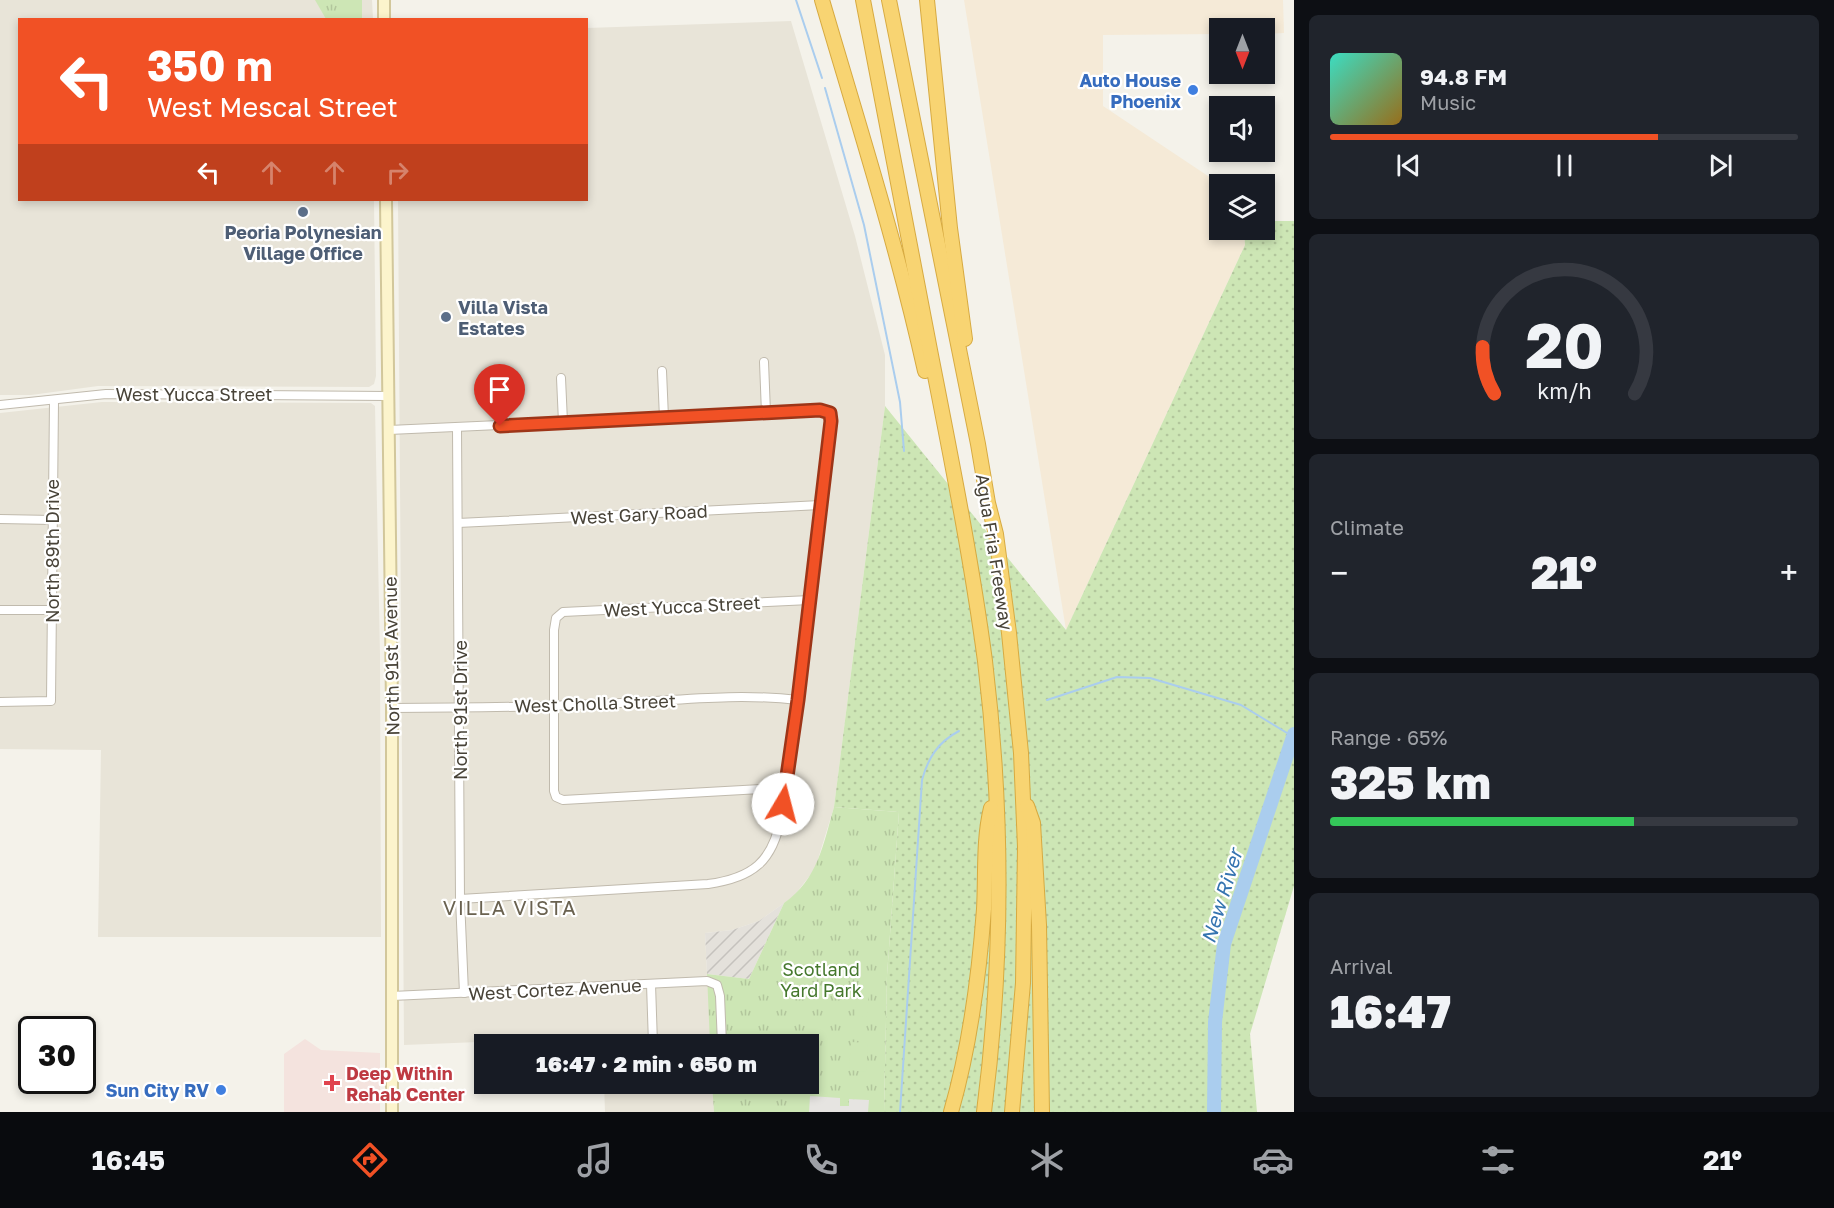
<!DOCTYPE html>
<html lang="en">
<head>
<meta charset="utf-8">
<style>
  body { margin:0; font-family:"Golos Text",sans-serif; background:#20242c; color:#f1f3f6; height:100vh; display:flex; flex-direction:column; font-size:22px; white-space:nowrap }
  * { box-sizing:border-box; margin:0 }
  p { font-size:20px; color:#9ea1a6 }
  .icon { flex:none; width:33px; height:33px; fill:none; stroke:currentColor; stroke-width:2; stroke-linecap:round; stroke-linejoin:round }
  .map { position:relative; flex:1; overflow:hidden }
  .drawer { display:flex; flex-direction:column; gap:15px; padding:15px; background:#0d0f14; width:540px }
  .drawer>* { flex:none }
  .banner { position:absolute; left:18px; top:18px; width:570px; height:183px; border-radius:0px; box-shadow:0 3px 9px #0003; background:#f15125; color:#fff; overflow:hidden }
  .needle { width:39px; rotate:180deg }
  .fabs { position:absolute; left:1209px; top:18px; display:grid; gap:12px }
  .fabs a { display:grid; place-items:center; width:66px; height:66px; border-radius:0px; background:#171b24; box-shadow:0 3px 9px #0003; font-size:30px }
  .speed { position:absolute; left:18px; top:1016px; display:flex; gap:12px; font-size:30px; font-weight:700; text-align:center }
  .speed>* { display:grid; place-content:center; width:78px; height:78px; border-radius:50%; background:#171b24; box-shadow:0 3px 9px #0003; line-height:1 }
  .speed .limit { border:3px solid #111; border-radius:9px; background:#fff; color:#111 }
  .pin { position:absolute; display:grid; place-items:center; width:51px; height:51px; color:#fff; margin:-62px -26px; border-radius:50% 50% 50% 0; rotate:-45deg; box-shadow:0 0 6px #0007 }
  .pin .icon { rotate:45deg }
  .me { position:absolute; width:66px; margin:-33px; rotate:8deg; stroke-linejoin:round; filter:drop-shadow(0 0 4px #0008) }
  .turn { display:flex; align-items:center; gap:21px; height:126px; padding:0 30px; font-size:27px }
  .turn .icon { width:78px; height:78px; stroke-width:2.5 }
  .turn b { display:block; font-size:42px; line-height:51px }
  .lanes { display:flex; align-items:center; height:57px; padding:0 30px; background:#0003; justify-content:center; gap:30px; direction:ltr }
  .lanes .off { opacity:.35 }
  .big { font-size:45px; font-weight:800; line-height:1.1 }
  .drawer .card { flex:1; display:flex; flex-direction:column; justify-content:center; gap:9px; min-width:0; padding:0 21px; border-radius:9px; background:#20242c }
  .drawer .dial { align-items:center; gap:0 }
  .dial svg { height:156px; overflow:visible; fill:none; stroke:#363941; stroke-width:7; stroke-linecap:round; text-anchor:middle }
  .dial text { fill:#f1f3f6; stroke:none }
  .song { display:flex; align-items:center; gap:18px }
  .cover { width:72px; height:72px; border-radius:9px; background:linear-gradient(135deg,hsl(170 70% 55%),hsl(40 70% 35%)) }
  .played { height:6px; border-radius:3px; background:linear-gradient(90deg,#f15125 70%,#363941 70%) }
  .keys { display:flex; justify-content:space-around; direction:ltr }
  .heat { display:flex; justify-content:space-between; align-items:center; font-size:33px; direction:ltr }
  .charge { height:9px; border-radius:4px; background:linear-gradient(90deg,#34c759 65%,#363941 0) }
  .trip { position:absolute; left:474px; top:1034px; width:345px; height:60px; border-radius:0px; background:#171b24; box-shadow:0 3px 9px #0003; font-weight:800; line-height:60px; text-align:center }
  .tab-bar { display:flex; height:96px; justify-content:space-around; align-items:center; background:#090b0e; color:#9ea1a6 }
  .tab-bar .icon { width:42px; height:42px }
  .tab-bar .on { color:#f15125 }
  .tab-bar b { font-size:27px; color:#f1f3f6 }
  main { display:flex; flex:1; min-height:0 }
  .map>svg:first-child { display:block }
  .residential { fill:#e8e4d8 }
  .commercial { fill:#f5ead7 }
  .industrial { fill:url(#industrial-furrows) }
  .medical { fill:#f4e3de }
  .grass { fill:url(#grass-dots) }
  .park { fill:url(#park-tufts) }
  .pitch { fill:#cde6b5 }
  .parking { fill:#e6e4e1 }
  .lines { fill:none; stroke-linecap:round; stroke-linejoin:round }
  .stream { stroke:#aacdee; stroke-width:2 }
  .river { stroke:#aacdee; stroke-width:14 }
  .street-casing { stroke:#c0baad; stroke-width:10 }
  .secondary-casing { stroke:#d2c79b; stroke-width:14 }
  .highway-casing { stroke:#d7aa41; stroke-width:16 }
  .street { stroke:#fff; stroke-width:8 }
  .secondary { stroke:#fcf4cc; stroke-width:10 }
  .highway { stroke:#f8d472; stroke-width:14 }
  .route-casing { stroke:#9d3518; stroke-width:15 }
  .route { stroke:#f15125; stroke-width:10 }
  .shop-dot { fill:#3f7fe0; stroke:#fff; stroke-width:2 }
  .service-dot { fill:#5c6f8a; stroke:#fff; stroke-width:2 }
  .health-dot { fill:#e0444e; stroke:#fff; stroke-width:2 }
  .labels { text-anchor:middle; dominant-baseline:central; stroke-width:4.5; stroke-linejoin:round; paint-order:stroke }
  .shop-label { font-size:18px; font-weight:bold; fill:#366cbe; stroke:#fff; text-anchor:end }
  .service-label { font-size:18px; font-weight:bold; fill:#4e5e75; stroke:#fff }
  .street-label { font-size:18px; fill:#484338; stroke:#fff }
  .park-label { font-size:18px; fill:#45782d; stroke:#fff }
  .health-label { font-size:18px; font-weight:bold; fill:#be3a42; stroke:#fff; text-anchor:start }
  .water-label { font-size:20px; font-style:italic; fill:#3574b0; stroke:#fff }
  .neighbourhood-label { font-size:20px; letter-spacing:1.5px; fill:#6a6250; stroke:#fff }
</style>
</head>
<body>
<main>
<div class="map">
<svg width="1294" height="1112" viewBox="0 0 1294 1112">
  <defs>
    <pattern id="industrial-furrows" width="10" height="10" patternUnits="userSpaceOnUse" patternTransform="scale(1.5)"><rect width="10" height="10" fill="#e4e1db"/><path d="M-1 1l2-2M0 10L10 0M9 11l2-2" fill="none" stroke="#c5c2bd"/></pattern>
    <pattern id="grass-dots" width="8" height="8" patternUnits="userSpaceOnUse" patternTransform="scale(1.5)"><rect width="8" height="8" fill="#cde6b5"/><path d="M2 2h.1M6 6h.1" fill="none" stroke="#b2c69c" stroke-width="1.8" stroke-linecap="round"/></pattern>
    <pattern id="park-tufts" width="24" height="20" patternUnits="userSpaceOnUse" patternTransform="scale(1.5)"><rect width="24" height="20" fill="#cde6b5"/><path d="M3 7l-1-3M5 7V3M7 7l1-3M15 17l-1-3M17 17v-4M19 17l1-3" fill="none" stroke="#b2c69c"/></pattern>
  </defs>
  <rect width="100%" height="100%" fill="#f4f2ea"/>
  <g class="residential">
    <polygon points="0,0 372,0 373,19 20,20 20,200 374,200 376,376 374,384 369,387 98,386 31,395 0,395"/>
    <polygon points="791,21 855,236 885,355 885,406 834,807 815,869 794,896 759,921 732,930 705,933 707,974 714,1044 603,1044 603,1037 404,1045 398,200 586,200 587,28"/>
    <polygon points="102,402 371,403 375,406 380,655 381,937 98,937 101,750 0,749 0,413"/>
    <polygon points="604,1083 713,1083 714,1112 605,1112"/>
  </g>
  <polygon class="commercial" points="964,0 1283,0 1284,33 1265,34 1264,28 1220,28 1219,34 1103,35 1103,106 1220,184 1220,230 1244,230 1245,245 1066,630"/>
  <polygon class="industrial" points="784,903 749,979 707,974 705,933 732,930 759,921"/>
  <polygon class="medical" points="305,1039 321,1050 380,1053 380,1112 284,1112 284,1054"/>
  <polygon class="grass" points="1265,221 1294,221 1294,886 1250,1034 1257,1112 884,1112 887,975 899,812 834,807 885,406 1066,630 1245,245 1244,230 1264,230"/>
  <g class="park">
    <polygon points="315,0 362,0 362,19 326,19"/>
    <path d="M834,807L899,812L887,975L884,1112H714L712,1083H808V1044H710L707,974L749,979L784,903C818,879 823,845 834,807Z"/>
  </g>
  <g class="pitch">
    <polygon points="857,990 869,991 867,1017 855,1016"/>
    <polygon points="851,1042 868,1043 866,1072 849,1070"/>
  </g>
  <polygon class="parking" points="810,1096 840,1098 840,1106 849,1106 849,1099 869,1100 868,1112 809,1112"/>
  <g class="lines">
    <g class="stream">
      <polyline points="796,0 822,78"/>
      <polyline points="825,88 864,225 900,402 904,451"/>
      <polyline points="1047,700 1117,677 1150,678 1241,705 1292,736"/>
      <path d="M900,1112L922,780C928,758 938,742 959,731"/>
    </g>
    <polyline class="river" points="1214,1112 1215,1022 1224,944 1294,734"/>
    <defs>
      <g id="street">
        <polyline points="764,362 766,413"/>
        <polyline points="662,371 664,418"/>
        <polyline points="561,378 563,422"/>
        <polyline points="0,405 106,394 388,396"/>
        <polyline points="457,428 460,899 464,993"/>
        <path d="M389,430L820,410L830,413L831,421L798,700L781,817C773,862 752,878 708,884L460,899"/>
        <polyline points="0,519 53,520"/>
        <polyline points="458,523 820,505"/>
        <polyline points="0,610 52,610"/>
        <polyline points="0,702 51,701 54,401"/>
        <path d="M392,708C468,708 544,707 620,703C679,700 739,693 798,700"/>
        <polyline points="785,792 761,789 563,800 556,797 554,791 554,630 556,618 563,612 810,600"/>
        <polyline points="651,984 653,1044"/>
        <polyline points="392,996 707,981 717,985 720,996 722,1044"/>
      </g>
      <g id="secondary">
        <polyline points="384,0 384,20"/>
        <polyline points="386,200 392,708 392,1112"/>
      </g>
      <g id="highway">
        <path d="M822,0C858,123 897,245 925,371"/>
        <path d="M863,0C885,116 907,233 930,350C950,453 971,556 985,661C1003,810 1003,964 984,1112"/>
        <polyline points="889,0 978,444 988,503 996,534 1009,633 1021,753 1025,847 1023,983 1012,1112"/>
        <polyline points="927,0 950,228 965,339"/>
        <polyline points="1027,806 1033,823 1039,925 1042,1112"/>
        <path d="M951,1112C970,1046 979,977 984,909C986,875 983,841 991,808"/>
      </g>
    </defs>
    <use href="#street" class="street-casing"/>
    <use href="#secondary" class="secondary-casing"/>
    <use href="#highway" class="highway-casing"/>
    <use href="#street" class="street"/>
    <use href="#secondary" class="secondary"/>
    <use href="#highway" class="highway"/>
  </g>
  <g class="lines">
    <defs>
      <polyline id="route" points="500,426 820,410 830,413 831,421 798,700 783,804"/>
    </defs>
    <use href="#route" class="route-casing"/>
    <use href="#route" class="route"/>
  </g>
  <g class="shop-dot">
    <circle cx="1193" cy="90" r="6"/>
    <circle cx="221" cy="1090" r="6"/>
  </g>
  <g class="service-dot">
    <circle cx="303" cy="212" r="6"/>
    <circle cx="446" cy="317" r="6"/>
  </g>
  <path class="health-dot" d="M329 1074h6v6h6v6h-6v6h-6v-6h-6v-6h6z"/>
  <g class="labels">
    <g class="shop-label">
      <text x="1181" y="80">Auto House<tspan x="1181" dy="21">Phoenix</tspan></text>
      <text x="209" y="1090">Sun City RV</text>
    </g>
    <g class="service-label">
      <text x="303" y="232">Peoria Polynesian<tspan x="303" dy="21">Village Office</tspan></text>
      <text x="458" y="307" text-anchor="start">Villa Vista<tspan x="458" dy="21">Estates</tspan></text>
    </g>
    <g class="street-label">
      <text x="194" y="394">West Yucca Street</text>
      <text transform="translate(639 514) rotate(-3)">West Gary Road</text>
      <text transform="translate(52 551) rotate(-90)">North 89th Drive</text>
      <text transform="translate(995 552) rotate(81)">Agua Fria Freeway</text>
      <text transform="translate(682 606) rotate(-3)">West Yucca Street</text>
      <text transform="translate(391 656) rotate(-91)">North 91st Avenue</text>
      <text transform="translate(595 703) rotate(-2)">West Cholla Street</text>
      <text transform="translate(460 710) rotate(-90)">North 91st Drive</text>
      <text transform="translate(555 989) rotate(-3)">West Cortez Avenue</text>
    </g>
    <g class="park-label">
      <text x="821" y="969">Scotland<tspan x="821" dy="21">Yard Park</tspan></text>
    </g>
    <g class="health-label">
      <text x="346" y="1073">Deep Within<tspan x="346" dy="21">Rehab Center</tspan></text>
    </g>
    <g class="water-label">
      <text transform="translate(1221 896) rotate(-73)">New River</text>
    </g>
    <g class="neighbourhood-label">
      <text x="510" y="907">VILLA VISTA</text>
    </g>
  </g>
</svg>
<div class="fabs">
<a><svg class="needle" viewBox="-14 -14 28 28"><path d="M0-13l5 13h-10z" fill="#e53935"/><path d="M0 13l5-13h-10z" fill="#9ea1a6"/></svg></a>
<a><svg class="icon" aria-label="sound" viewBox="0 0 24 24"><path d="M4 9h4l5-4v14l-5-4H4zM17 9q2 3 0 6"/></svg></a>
<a><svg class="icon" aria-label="layers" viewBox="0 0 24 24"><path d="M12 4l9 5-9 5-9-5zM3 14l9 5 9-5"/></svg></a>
</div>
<div class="speed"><div class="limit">30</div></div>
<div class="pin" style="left:500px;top:426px;background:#d93025"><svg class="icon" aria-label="arrive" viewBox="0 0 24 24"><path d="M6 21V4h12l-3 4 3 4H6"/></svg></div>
<svg class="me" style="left:783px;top:804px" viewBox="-20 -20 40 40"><circle r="19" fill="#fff"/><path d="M0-13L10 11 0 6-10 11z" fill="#f15125"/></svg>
<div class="trip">16:47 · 2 min · 650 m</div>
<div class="banner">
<div class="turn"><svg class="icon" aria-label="left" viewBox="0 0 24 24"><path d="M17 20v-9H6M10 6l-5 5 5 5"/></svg><div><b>350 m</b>West Mescal Street</div></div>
<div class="lanes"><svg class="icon" aria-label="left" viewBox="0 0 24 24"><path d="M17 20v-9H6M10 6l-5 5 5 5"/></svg><svg class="icon off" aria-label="ahead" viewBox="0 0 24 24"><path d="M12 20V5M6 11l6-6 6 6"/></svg><svg class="icon off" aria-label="ahead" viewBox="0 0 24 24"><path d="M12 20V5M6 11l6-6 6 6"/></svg><svg class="icon off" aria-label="right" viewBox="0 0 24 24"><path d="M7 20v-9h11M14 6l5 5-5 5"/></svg></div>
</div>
</div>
<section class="drawer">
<div class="card">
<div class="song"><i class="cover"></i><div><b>94.8 FM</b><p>Music</p></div></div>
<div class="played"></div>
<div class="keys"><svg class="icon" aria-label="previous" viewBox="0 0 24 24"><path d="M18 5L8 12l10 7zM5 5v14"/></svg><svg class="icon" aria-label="pause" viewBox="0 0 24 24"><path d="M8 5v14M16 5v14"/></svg><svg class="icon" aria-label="next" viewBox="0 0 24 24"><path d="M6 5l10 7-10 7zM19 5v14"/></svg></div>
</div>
<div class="card dial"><svg viewBox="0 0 100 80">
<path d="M14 69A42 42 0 1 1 86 69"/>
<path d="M14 69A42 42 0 0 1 8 45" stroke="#f15125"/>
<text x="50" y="56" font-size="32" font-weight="700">20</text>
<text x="50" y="72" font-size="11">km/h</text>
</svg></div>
<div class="card"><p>Climate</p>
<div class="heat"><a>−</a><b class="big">21°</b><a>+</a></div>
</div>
<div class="card"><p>Range · 65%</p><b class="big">325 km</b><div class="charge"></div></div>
<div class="card"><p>Arrival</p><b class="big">16:47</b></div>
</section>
</main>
<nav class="tab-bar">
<b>16:45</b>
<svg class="icon on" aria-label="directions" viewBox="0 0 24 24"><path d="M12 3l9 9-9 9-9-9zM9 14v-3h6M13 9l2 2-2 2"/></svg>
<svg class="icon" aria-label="music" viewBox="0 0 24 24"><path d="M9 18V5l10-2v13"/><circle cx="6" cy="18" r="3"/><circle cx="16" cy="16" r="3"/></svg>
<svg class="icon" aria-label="phone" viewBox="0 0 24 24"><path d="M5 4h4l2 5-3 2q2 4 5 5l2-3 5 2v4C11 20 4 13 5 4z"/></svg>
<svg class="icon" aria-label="climate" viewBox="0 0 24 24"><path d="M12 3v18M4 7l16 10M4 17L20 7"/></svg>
<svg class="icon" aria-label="car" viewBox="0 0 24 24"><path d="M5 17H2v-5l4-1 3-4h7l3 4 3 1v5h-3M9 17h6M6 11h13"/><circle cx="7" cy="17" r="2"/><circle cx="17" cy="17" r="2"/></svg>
<svg class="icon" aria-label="filters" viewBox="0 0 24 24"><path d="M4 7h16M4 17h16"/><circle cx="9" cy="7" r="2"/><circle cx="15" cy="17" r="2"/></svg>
<b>21°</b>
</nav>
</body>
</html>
